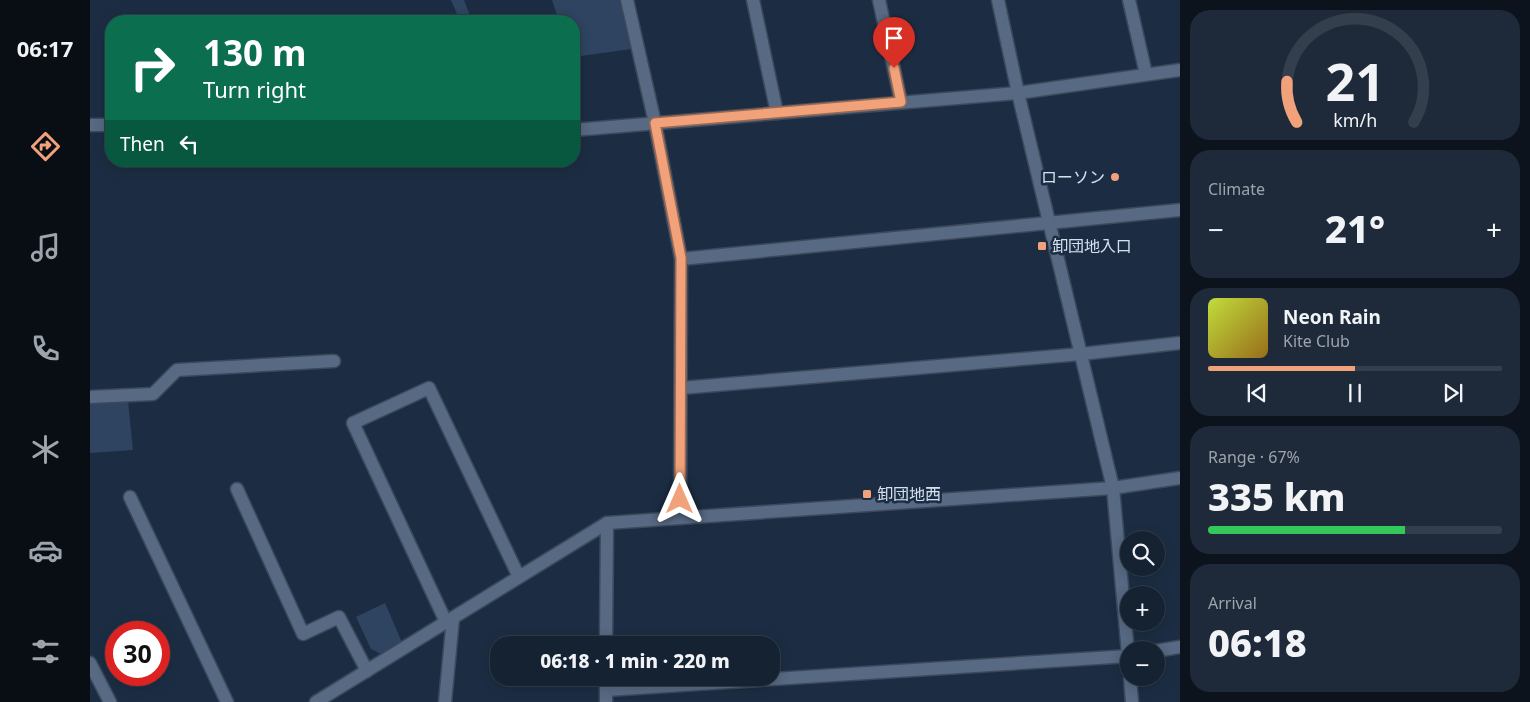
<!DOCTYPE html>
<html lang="en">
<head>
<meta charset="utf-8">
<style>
  body { margin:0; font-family:"Noto Sans","Noto Sans JP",sans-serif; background:#1e2a3a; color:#f1f3f6; height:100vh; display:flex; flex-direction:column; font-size:19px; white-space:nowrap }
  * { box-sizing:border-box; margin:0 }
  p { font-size:16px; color:#9da4ac }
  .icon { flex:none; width:28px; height:28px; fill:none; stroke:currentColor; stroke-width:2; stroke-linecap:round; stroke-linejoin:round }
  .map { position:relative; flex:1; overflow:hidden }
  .details { display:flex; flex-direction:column; gap:10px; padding:10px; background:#0c131c; width:350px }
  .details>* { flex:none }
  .top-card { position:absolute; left:15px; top:15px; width:475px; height:152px; border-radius:20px; box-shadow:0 2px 12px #0003,0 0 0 1px #343f4d; background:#0b6e4f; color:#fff; overflow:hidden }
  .controls { position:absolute; left:1030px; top:531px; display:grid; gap:10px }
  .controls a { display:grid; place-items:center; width:45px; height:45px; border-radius:50%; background:#152232; box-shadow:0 2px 12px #0003,0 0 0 1px #343f4d; font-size:25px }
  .speed { position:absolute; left:15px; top:621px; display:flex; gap:10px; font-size:25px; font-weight:700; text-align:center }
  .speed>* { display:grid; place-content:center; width:65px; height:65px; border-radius:50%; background:#152232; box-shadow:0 2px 12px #0003,0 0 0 1px #343f4d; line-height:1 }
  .speed .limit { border:8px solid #d22; background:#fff; color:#111 }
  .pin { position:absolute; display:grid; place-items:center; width:42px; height:42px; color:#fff; margin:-51px -21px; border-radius:50% 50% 50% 0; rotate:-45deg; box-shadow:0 0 5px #0007 }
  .pin .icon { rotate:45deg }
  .me { position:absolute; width:55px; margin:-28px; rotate:0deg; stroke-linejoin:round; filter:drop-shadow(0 0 4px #0008) }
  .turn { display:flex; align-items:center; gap:18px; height:105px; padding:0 15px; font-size:22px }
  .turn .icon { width:65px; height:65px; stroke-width:2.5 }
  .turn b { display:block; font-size:35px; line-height:42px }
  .then { display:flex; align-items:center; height:48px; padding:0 15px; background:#0003; gap:10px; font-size:19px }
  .big { font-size:38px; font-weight:800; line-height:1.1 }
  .details .card { flex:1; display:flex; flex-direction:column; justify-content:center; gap:8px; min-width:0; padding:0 18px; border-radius:20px; background:#1e2a3a }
  .details .dial { align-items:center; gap:0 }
  .dial svg { height:130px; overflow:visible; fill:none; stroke:#343f4d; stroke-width:7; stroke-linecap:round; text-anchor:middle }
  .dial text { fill:#f1f3f6; stroke:none }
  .song { display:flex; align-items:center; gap:15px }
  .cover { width:60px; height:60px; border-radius:8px; background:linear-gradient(135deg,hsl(70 70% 55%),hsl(40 70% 35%)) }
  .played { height:5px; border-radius:2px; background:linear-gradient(90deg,#f1a27b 50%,#343f4d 50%) }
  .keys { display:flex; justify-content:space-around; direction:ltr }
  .heat { display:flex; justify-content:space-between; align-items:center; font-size:28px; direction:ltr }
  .charge { height:8px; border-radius:4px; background:linear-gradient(90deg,#34c759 67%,#343f4d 0) }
  .trip { position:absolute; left:400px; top:636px; width:290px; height:50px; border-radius:20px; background:#152232; box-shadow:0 2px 12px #0003,0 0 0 1px #343f4d; font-weight:800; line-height:50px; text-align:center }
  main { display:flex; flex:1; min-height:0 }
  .tab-bar { display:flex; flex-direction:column; width:90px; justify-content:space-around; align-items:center; background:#080e14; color:#9da4ac }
  .tab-bar .icon { width:35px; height:35px }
  .tab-bar .active { color:#f1a27b }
  .tab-bar b { font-size:22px; color:#f1f3f6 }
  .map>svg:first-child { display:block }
  .green { fill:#2f4461 }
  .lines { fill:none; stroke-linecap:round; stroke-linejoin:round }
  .minor-casing { stroke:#3c495c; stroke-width:15 }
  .tertiary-casing { stroke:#3c495c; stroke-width:15 }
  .minor { stroke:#576983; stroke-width:12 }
  .tertiary { stroke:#576983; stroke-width:12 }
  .route-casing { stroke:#9d6950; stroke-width:12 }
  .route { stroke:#f1a27b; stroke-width:9 }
  .poi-dot { fill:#f1a27b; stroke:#1c2d43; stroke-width:2 }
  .labels { text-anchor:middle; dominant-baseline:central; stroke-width:5; stroke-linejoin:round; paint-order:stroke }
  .poi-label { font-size:16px; fill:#d5e0ef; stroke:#1c2d43; text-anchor:start }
</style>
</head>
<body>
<main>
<nav class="tab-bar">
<b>06:17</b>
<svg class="icon active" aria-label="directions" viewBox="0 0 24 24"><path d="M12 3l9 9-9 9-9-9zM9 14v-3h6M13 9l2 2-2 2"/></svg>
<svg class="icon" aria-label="music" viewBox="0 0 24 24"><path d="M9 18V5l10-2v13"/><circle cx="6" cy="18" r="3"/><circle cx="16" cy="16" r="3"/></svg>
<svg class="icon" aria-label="phone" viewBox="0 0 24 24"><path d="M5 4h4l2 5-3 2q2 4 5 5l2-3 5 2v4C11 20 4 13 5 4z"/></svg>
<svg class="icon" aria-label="climate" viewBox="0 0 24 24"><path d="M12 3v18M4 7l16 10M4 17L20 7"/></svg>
<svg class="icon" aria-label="car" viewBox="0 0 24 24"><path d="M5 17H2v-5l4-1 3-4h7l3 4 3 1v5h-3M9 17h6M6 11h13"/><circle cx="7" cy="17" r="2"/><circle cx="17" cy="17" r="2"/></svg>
<svg class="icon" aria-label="filters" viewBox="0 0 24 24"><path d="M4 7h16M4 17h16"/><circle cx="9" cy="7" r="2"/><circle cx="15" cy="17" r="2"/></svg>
</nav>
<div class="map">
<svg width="1090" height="702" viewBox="0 0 1090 702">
  <rect width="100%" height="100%" fill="#1c2d43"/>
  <g class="green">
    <polygon points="361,0 374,0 382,21 370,21"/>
    <polygon points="462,0 530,0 541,49 484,57 484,21 469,21"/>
    <polygon points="38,401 43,450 0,453 0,404"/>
    <polygon points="295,603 313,645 295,656 281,649 266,617"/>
  </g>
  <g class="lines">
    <defs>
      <g id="minor">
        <polyline points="537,0 565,123 591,259 590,518"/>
        <polyline points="663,0 687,113"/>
        <polyline points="789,0 811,102"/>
        <polyline points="1039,0 1056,74"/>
        <polyline points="0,125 21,125"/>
        <polyline points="484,130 928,93"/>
        <polyline points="591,259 1090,210"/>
        <polyline points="591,388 991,354 1090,343"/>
        <polyline points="0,397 63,394 87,370 244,361"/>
        <polyline points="147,489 213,634 249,617 277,671"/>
        <polyline points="40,497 137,702"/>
        <polyline points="356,622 263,423 339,388 429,577"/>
        <polyline points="516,645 517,523"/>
        <polyline points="1066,651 1090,647"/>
        <polyline points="0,663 20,702"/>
        <polyline points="516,690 1039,656"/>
        <polyline points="226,702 517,523 1023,488 1090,478"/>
        <polyline points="355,702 363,618"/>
        <polyline points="516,702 516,678"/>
      </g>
      <g id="tertiary">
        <polyline points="908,0 928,93 1023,488 1039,664"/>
        <polyline points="928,93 1090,70"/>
        <polyline points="1040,678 1042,702"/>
      </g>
    </defs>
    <use href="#minor" class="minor-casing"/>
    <use href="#tertiary" class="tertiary-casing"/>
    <use href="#minor" class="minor"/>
    <use href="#tertiary" class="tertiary"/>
  </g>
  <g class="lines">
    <defs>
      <polyline id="route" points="590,499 591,258 565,123 811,102 804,68"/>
    </defs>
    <use href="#route" class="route-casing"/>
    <use href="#route" class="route"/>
  </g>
  <g class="poi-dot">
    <circle cx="1025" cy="177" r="5"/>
    <rect x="947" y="241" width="10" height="10" rx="2.5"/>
    <rect x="772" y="489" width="10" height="10" rx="2.5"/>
  </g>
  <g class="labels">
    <g class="poi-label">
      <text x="1015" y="177" text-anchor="end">ローソン</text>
      <text x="962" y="246">卸団地入口</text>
      <text x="787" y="494">卸団地西</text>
    </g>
  </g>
</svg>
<div class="controls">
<a><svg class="icon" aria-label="search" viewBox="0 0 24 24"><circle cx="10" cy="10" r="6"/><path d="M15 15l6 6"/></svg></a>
<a>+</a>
<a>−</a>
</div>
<div class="speed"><div class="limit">30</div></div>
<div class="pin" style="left:804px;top:68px;background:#d93025"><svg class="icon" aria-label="arrive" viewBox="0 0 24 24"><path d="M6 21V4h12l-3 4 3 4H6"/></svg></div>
<svg class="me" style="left:590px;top:499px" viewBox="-20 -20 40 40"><path d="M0-17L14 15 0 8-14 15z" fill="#f1a27b" stroke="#fff" stroke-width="4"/></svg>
<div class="trip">06:18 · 1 min · 220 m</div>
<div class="top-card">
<div class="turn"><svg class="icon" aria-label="right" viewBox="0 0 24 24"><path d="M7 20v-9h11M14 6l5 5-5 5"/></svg><div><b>130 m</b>Turn right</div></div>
<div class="then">Then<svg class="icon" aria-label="left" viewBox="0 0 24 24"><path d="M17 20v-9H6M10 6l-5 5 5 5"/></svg></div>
</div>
</div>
<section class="details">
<div class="card dial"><svg viewBox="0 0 100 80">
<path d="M14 69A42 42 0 1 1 86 69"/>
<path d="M14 69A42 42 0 0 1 8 44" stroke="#f1a27b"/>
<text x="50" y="56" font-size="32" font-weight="700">21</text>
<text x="50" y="72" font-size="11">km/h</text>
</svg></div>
<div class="card"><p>Climate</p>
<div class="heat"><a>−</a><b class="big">21°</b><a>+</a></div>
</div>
<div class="card">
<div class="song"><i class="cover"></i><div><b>Neon Rain</b><p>Kite Club</p></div></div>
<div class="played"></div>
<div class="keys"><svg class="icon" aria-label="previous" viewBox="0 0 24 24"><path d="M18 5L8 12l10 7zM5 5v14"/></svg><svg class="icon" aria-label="pause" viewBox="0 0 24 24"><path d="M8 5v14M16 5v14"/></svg><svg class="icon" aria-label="next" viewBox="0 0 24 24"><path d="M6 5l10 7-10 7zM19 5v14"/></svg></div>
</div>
<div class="card"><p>Range · 67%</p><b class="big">335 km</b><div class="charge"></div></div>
<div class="card"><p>Arrival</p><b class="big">06:18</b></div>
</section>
</main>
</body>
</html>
